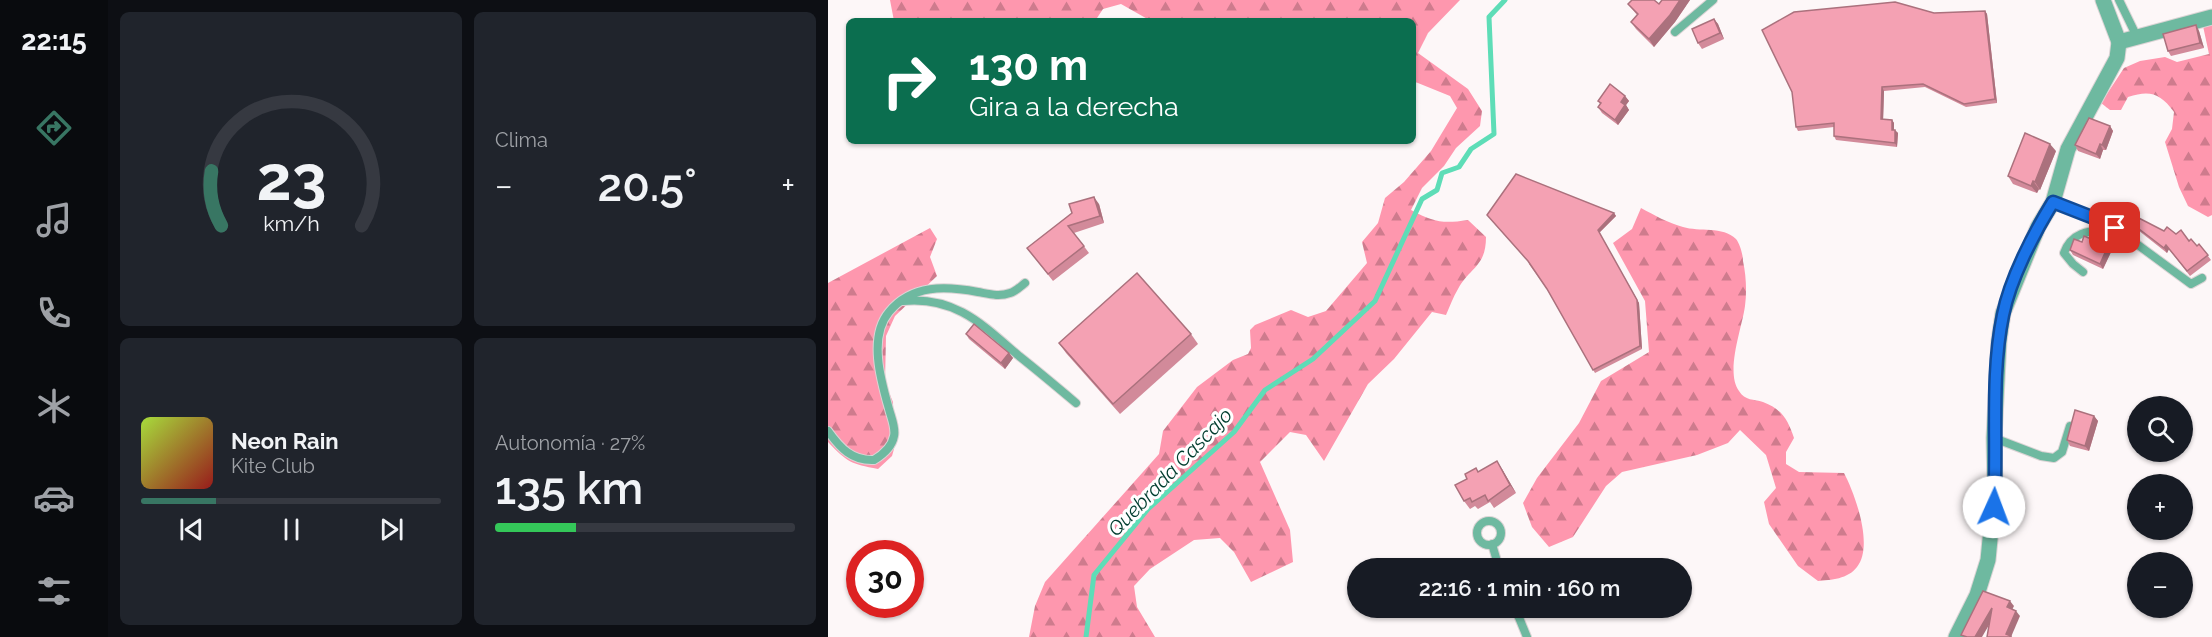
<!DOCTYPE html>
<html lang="es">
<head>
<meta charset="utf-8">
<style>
  body { margin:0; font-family:Raleway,sans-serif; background:#20242c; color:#f1f3f6; height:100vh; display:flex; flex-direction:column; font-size:22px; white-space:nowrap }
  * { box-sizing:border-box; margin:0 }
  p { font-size:20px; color:#9ea1a6 }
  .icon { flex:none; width:33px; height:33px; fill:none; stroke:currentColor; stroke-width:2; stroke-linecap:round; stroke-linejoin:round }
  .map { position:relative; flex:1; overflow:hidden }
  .details { display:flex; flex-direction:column; gap:12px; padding:12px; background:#0d0f14; width:720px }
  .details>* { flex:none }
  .banner { position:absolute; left:18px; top:18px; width:570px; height:126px; border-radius:9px; box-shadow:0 2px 4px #0004; background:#0b6e4f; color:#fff; overflow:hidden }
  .tools { position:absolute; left:1299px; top:396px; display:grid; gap:12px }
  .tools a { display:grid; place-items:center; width:66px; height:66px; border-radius:50%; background:#171b24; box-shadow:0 2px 4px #0004; font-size:30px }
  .speed { position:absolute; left:18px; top:540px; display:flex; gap:12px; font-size:30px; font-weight:700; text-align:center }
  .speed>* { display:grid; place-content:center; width:78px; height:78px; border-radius:50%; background:#171b24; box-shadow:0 2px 4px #0004; line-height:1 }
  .speed .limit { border:9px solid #d22; background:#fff; color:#111 }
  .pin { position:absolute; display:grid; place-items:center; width:51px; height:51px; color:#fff; margin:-26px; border-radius:12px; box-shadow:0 3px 9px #0006 }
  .me { position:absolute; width:66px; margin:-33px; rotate:2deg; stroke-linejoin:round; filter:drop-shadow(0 0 4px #0008) }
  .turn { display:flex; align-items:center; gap:21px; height:126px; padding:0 24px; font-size:27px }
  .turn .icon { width:78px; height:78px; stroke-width:2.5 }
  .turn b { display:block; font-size:42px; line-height:51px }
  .big { font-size:45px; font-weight:600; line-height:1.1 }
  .details .tile { flex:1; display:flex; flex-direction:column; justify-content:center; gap:9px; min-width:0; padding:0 21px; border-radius:9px; background:#20242c }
  .details .dial { align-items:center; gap:0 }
  .dial svg { height:156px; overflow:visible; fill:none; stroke:#363941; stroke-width:7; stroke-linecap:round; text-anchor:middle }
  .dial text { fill:#f1f3f6; stroke:none }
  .song { display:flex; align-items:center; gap:18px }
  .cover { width:72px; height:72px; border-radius:9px; background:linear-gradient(135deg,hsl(80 70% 55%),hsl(0 70% 35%)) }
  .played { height:6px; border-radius:3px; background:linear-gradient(90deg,#387663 25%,#363941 25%) }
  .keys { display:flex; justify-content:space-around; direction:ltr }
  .heat { display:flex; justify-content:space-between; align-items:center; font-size:33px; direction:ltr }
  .charge { height:9px; border-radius:4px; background:linear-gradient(90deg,#34c759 27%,#363941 0) }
  .details .tiles { flex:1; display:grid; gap:12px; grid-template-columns:repeat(2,1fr) }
  .trip { position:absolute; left:519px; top:558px; width:345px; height:60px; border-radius:30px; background:#171b24; box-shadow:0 2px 4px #0004; font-weight:600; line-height:60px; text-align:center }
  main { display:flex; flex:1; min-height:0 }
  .tab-bar { display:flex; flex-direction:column; width:108px; justify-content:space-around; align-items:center; background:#090b0e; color:#9ea1a6 }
  .tab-bar .icon { width:42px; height:42px }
  .tab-bar .current { color:#387663 }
  .tab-bar b { font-size:27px; color:#f1f3f6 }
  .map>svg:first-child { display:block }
  .forest { fill:url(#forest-firs) }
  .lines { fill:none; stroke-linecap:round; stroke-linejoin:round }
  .stream { stroke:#5eddb7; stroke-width:5 }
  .lane-casing { stroke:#dbd4d5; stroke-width:10 }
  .street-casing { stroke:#dbd4d5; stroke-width:17 }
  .lane { stroke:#6eb9a0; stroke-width:8 }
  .street { stroke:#6eb9a0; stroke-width:15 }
  .wall { fill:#d28a9a }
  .shaded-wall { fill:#ab717d }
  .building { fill:#f4a1b3; stroke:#ab717d; stroke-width:1.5 }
  .route-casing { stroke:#114b97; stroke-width:15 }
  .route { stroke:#1a73e8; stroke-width:10 }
  .labels { text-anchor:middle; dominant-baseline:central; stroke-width:6; stroke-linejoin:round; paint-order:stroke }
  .water-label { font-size:20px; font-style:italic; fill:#003c2e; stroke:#fff }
</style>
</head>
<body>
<main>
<nav class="tab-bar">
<b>22:15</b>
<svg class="icon current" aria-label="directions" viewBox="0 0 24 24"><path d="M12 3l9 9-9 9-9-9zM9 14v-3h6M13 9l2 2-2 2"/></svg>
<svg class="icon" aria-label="music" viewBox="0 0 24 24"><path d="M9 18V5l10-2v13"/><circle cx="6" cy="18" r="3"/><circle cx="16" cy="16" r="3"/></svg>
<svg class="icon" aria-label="phone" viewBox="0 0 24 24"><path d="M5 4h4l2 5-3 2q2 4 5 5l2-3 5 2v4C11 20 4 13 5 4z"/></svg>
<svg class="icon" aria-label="climate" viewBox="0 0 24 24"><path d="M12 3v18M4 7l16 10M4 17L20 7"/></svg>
<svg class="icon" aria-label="car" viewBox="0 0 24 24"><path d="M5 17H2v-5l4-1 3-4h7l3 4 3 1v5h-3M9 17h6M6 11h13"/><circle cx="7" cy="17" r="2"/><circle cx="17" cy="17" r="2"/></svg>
<svg class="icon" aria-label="filters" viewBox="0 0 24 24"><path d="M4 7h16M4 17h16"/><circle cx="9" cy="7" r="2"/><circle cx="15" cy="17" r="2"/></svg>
</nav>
<section class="details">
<div class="tiles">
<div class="tile dial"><svg viewBox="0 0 100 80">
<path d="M14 69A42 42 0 1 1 86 69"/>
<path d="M14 69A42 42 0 0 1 9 41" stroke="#387663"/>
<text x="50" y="56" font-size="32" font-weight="700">23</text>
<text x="50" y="72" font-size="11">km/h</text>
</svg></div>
<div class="tile"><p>Clima</p>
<div class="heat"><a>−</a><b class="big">20.5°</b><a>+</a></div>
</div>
<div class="tile">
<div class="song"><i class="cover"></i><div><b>Neon Rain</b><p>Kite Club</p></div></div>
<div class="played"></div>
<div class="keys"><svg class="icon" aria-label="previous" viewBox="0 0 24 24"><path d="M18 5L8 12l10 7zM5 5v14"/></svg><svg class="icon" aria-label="pause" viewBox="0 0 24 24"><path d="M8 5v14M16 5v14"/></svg><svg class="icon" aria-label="next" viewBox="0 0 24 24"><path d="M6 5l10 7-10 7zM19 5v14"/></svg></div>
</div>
<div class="tile"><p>Autonomía · 27%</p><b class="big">135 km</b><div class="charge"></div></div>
</div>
</section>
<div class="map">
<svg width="1384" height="637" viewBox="0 0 1384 637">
  <defs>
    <pattern id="forest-firs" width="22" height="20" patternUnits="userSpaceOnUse" patternTransform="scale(1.5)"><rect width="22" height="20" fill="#fe97ae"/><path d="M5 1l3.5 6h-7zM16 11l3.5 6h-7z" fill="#ce7b8d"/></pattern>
  </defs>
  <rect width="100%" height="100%" fill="#fdf7f8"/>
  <g class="forest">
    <path d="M62,0H632L600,33L590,53L640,89L654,111L652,126L628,148L616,166L594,188L583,210C606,222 614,224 640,220L658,237C658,267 642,267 630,289C625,297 622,306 618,315L604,312L566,359L540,384L496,461L478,435L462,432L432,462L462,530L465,562L423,582L406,552L392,538L366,540L322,569L306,586L309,607L327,637H201L207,606L217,582L331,454L335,431L369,387L405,360L420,354L423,348L422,330L427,325L463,310L480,317L498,311L539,263L534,242L550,223L557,198L576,182L603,151L629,108L622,96L585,81V21H323L293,4L275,9L267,21H204C197,17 183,18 176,21H66Z"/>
    <path d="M1384,23V215L1380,217L1360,206L1351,187L1337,142L1344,129L1346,112C1332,93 1322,90 1300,97L1293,110H1282L1273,103L1296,68L1312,61L1337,57L1349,62L1381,54L1375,26Z"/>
    <path d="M813,208C826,215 840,223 855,227C871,232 895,226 908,239C912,244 915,255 915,261C918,275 919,291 917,306C914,328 897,372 911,391C917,401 926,399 935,402C954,409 960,420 966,438L958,452V464L971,472L1016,473C1027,494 1046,546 1029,567C1020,579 1003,580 990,581L970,566L941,524L936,502L948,488L938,455L912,430L900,443L869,455L794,472L778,486L745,537L721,547L704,527L695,503L709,478L751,423L773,381L821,352L817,301L785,243L804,229Z"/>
    <path d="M102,228L109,239L102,257L109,276L67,316L58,336L57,383L65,402L66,449L64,456L50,469C23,464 19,462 0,442V283Z"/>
  </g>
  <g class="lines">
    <polyline class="stream" points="258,637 266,575 320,509 406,432 437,390 485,359 547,301 594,199 609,190 614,173 631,167 643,149 666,134 661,17 677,0"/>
    <defs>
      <g id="lane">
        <polyline points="1291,0 1309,37"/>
        <polyline points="847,32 885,0"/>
        <polyline points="1225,202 1266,218 1287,228 1363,284 1374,278"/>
        <path d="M1255,272L1245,264L1236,253C1244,230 1264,231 1285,229"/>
        <path d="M75,301C127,296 154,324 191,356C210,371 229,387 248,403"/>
        <path d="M0,431C12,448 24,461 46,460C56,454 64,447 66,436C68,428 63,417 61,409C53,381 40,337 61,312C84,284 118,286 150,292C161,294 171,297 182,293C187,292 192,287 197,283"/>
        <polyline points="1166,438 1213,456 1226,458 1234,452 1242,426"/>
        <circle cx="661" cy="533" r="12"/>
        <polyline points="664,544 671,568"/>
        <polyline points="687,608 699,637"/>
      </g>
      <g id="street">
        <polyline points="1291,42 1384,17"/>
        <polyline points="1128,637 1149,595 1160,560 1167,488 1166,438 1171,341 1175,313 1210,227 1225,202 1240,149 1289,58 1291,42 1275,0"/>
      </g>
    </defs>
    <use href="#lane" class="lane-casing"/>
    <use href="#street" class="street-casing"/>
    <use href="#lane" class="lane"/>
    <use href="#street" class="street"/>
  </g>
  <g class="wall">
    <polygon points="862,0 847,22 826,47 808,29 803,22 809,15 800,4 831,4"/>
    <polygon points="1157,11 1159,14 1169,103 1138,107 1097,87 1056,91 1055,119 1064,120 1066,123 1066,130 1070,133 1069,147 1008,140 1006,136 1006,127 970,131 968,127 1106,13"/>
    <polygon points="886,19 890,24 896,39 874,49 870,43"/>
    <polygon points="1368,25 1371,31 1376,48 1343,56 1340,51"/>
    <polygon points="797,96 801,101 798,105 801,110 790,125 774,113 770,107 772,104 770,101"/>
    <polygon points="1282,126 1285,131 1278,150 1275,150 1272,159 1250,151 1247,145"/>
    <polygon points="1228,151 1212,190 1211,189 1209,193 1185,184 1180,176"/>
    <polygon points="271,204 276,223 246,233 261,253 225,281 199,248"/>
    <polygon points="786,213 788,216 771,233 811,303 814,349 767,373 719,289 701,264"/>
    <polygon points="1298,219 1348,234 1369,246 1371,244 1383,260 1362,276 1341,249 1339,253 1301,223"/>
    <polygon points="1254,242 1283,252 1275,269 1245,255 1242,250"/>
    <polygon points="138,334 181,353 185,358 177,369 141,339"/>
    <polygon points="363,334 370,344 292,414 238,353 231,343"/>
    <polygon points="1266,416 1270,421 1261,451 1242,446 1239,440"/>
    <polygon points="674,469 688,493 666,508 662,502 650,509 647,506 642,509 636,501 651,472"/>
  </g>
  <g class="shaded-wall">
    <polygon points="852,0 862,0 847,22 826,47 821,39"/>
    <polygon points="1157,11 1159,14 1169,103 1167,99"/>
    <polygon points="886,19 890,24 896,39 892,33"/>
    <polygon points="1368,25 1371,31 1376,48 1372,43"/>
    <polygon points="1054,87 1056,91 1055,123 1053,119"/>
    <polygon points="797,96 801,101 798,105 801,110 790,125 787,120 793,102"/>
    <polygon points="1064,120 1066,123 1066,133 1064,130"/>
    <polygon points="1282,126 1285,131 1278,150 1274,145"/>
    <polygon points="1067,130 1070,133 1069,147 1067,143"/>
    <polygon points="1222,144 1228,151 1212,190 1207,182"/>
    <polygon points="1272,144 1275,150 1272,159 1268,154"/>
    <polygon points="1205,181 1211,189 1209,193 1203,186"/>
    <polygon points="266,197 271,204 276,223 272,216"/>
    <polygon points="786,213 788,216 771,233 811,303 814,349 812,346 770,230"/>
    <polygon points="1338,245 1341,249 1339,253 1336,248"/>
    <polygon points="1280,246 1283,252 1275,269 1272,264"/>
    <polygon points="181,353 185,358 177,369 173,363"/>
    <polygon points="1266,416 1270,421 1261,451 1257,446"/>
    <polygon points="669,461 674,469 688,493 682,485"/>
    <polygon points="1182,601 1186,606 1183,612 1179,607"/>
    <polygon points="1164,608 1168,613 1154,637 1147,637"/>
    <polygon points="1188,611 1192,616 1183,637 1178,634"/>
  </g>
  <g class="building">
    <polygon points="804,0 826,0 831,4 834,0 852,0 842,15 821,39 803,22 810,14 800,4"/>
    <polygon points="1067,2 1106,13 1157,11 1167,99 1136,104 1095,84 1054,87 1053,119 1064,120 1064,130 1067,130 1067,143 1006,136 1006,123 968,127 964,92 934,30 966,12"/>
    <polygon points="886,19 892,33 870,43 864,29"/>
    <polygon points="1368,25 1372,43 1340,51 1335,34"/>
    <polygon points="782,84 797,96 793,102 797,105 787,120 770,107 773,103 770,101"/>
    <polygon points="1261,118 1282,126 1274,145 1272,144 1268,154 1247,145"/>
    <polygon points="1197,133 1222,144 1207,182 1205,181 1203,186 1180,176"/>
    <polygon points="688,174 786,213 770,230 809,300 812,346 765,370 719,289 700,261 659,215"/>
    <polygon points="266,197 272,216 240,226 256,246 220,274 199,248 244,213 241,204"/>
    <polygon points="1301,213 1336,231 1339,227 1348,234 1353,230 1361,241 1363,239 1369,246 1371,244 1380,255 1359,271 1338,245 1336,248 1298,219"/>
    <polygon points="1256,236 1280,246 1272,264 1242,250 1246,239 1254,242"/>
    <polygon points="309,273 363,334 285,404 231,343"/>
    <polygon points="146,324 181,353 173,363 138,334"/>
    <polygon points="1247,410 1266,416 1257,446 1239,440"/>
    <polygon points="669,461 682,485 660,501 657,495 644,502 642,498 636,501 627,485 639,479 637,474 648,468 650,472"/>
    <polygon points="1155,591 1182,601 1179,607 1188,611 1178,634 1183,636 1183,637 1159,637 1164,608 1147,637 1139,637 1133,635"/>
  </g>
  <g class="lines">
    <defs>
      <path id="route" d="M1166,507C1170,443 1162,378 1175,315C1182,279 1206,233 1225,202L1266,218L1287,228"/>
    </defs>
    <use href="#route" class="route-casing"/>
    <use href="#route" class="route"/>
  </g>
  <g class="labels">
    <g class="water-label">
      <text transform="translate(342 472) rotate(-46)">Quebrada Cascajo</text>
    </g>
  </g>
</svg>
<div class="tools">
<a><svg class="icon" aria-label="search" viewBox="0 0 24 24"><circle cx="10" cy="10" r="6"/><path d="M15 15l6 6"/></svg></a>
<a>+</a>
<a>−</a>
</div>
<div class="speed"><div class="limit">30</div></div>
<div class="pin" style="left:1287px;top:228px;background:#d93025"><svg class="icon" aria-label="arrive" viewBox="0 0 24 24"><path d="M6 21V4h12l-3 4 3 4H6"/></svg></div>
<svg class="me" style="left:1166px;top:507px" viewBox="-20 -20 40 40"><circle r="19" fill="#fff"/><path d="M0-13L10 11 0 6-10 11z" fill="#1a73e8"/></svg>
<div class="trip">22:16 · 1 min · 160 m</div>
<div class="banner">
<div class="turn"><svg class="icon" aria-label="right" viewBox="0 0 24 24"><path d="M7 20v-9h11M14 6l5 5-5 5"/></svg><div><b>130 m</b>Gira a la derecha</div></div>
</div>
</div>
</main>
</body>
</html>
